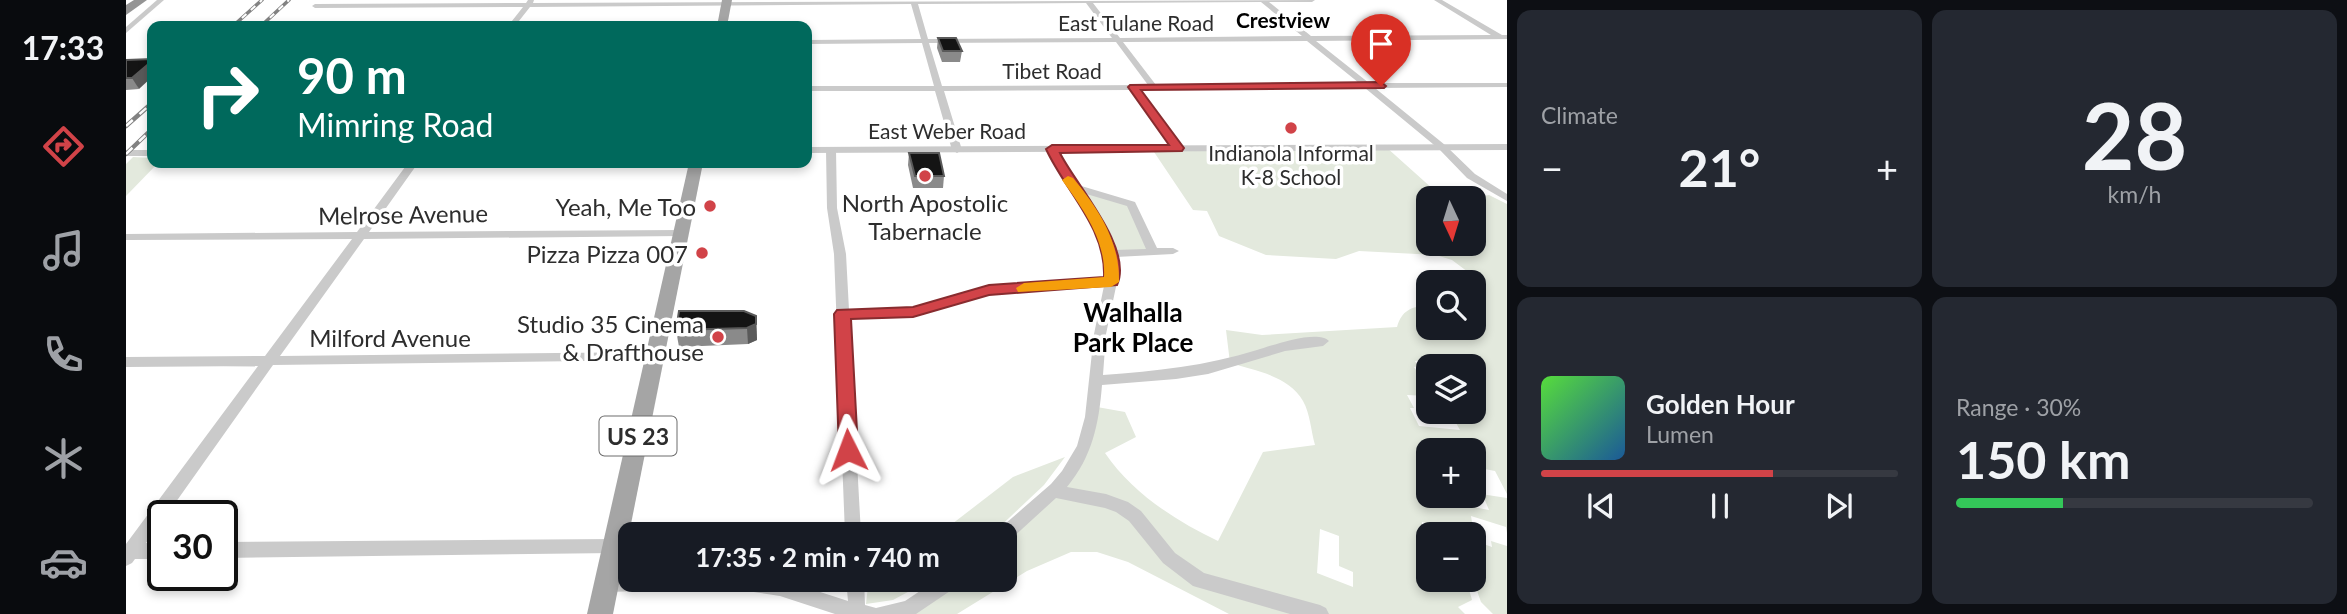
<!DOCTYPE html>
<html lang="en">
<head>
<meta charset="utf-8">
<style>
  body { margin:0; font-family:Lato,sans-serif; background:#242831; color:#f1f3f6; height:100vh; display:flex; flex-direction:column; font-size:26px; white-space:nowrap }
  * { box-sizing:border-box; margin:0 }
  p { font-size:23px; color:#9ea1a6 }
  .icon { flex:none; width:38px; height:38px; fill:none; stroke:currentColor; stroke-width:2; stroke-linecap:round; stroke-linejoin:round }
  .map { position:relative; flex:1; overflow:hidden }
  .sheet { display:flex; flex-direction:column; gap:10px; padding:10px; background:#0d0f14; width:840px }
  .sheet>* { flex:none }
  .hud { position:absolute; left:21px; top:21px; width:665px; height:147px; border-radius:14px; box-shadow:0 4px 10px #0003; background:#00695c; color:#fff; overflow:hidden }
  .needle { width:46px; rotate:176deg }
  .fabs { position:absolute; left:1290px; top:186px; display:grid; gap:14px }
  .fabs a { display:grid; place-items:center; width:70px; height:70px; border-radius:14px; background:#171b24; box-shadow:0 4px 10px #0003; font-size:35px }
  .speed { position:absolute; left:21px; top:500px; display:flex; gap:14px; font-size:35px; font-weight:700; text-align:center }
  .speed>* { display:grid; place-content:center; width:91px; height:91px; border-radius:50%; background:#171b24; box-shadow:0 4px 10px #0003; line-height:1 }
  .speed .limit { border:4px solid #111; border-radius:10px; background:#fff; color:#111 }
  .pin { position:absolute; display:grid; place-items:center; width:60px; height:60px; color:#fff; margin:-72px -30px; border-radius:50% 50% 50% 0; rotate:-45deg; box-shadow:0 0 7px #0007 }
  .pin .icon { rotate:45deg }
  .me { position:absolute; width:77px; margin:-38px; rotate:357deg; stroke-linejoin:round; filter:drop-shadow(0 0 5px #0008) }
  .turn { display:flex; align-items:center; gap:24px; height:147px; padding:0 35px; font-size:32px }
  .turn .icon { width:91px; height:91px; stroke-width:2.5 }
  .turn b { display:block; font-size:49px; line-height:60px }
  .big { font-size:52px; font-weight:700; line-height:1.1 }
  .sheet .widget { flex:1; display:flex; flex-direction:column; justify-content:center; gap:10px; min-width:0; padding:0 24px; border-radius:14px; background:#242831 }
  .sheet .dial { align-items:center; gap:0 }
  .dial b { font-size:91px; line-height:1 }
  .song { display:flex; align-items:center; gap:21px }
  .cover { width:84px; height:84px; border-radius:10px; background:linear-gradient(135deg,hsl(110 70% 55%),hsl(210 70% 35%)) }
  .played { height:7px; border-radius:4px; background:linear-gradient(90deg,#d14348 65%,#363941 65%) }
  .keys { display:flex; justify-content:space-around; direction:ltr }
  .heat { display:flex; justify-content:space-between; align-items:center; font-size:38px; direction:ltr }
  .charge { height:10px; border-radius:5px; background:linear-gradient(90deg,#34c759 30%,#363941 0) }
  .sheet .tiles { flex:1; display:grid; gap:10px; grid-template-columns:repeat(2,1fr) }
  .trip { position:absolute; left:492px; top:522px; width:399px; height:70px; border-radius:14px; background:#171b24; box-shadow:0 4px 10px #0003; font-weight:700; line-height:70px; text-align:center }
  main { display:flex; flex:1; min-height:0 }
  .menu { display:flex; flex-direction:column; width:126px; justify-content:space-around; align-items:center; background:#090b0e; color:#9ea1a6 }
  .menu .icon { width:49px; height:49px }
  .menu .active { color:#d14348 }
  .menu b { font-size:32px; color:#f1f3f6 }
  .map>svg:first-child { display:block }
  .green { fill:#e3e9dd; fill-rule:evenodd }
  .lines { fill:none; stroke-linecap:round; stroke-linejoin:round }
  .minor { fill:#cacaca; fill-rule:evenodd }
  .tertiary { fill:#cacaca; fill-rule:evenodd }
  .primary { fill:#a5a5a5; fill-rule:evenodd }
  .motorway { fill:#949494; fill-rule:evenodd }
  .rail-far1-casing { stroke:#828282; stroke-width:3.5 }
  .rail-casing { stroke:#828282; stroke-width:4.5 }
  .rail-far1 { stroke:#fff; stroke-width:2; stroke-dasharray:6; stroke-linecap:butt }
  .rail { stroke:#fff; stroke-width:2.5; stroke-dasharray:9; stroke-linecap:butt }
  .wall { fill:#8a8a8a }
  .shaded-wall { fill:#5a5a5a }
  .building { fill:#141414; stroke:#5a5a5a; stroke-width:2 }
  .route { fill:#d14348; stroke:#882c2f; stroke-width:2 }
  .slow { fill:#f59e0b }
  .poi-dot { fill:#d14348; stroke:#fff; stroke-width:2.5 }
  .labels { text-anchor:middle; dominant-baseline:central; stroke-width:7; stroke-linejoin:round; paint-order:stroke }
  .far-neighbourhood-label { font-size:21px; font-weight:bold; fill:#000; stroke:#fff }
  .far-street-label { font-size:21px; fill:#2d2d2d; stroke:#fff }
  .far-poi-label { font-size:21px; fill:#2d2d2d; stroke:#fff }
  .shield { fill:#fff; stroke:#6c6c6c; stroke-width:2 }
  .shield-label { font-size:23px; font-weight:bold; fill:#2d2d2d }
  .poi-label { font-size:24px; fill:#2d2d2d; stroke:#fff; text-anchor:end }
  .street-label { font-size:24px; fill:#2d2d2d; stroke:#fff }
  .neighbourhood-label { font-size:26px; font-weight:bold; fill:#000; stroke:#fff }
</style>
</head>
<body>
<main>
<nav class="menu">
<b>17:33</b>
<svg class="icon active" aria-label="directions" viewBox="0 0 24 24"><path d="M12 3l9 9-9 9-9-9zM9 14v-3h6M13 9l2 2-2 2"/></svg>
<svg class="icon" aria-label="music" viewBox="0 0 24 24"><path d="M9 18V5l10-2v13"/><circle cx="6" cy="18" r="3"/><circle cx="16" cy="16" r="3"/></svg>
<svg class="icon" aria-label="phone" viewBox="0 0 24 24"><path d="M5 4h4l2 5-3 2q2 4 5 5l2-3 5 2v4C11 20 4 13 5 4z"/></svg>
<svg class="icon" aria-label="climate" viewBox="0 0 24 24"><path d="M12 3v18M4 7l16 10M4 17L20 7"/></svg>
<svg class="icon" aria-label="car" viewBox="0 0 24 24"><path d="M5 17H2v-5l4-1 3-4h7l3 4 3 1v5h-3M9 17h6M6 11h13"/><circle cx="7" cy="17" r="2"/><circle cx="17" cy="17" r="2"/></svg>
</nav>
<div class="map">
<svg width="1381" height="614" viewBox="0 0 1381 614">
  <rect width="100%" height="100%" fill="#fff"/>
  <g class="green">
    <path d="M1260,147L1317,198H1302V243H1348V198L1363,195L1381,204V494L1369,471L1348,467V450H1302V495H1342L1347,507L1363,510L1358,498L1344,495H1348V479L1355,494L1381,498V533L1380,527L1345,516L1349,541L1366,547L1365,541L1381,546V614H1367L1355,602L1350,588L1342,586L1346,600L1332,607L1339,614H1103L1002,562L971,552H945L901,571L831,614H775L827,579H878L879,535L943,473L971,407L999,412L1010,437L979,453C1006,493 1050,521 1092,541L1137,452L1189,445C1185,431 1184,413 1177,401C1163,376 1128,370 1104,363L1100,330L1136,335L1271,327C1276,310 1285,307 1302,305V327H1348V294L1351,283L1342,272L1326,260L1310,255L1233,251L1210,259L1140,255L1093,236L1081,211L1067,210L1026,149ZM1289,361H1303L1306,366H1348V411H1331L1333,415L1325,414L1334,430L1293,426L1284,408H1288L1281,395L1302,396V375L1292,373L1288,367L1292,366ZM1296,522L1317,529L1318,534H1348V579H1302V536L1296,533ZM1194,529L1213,536V566L1227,572V587L1191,573Z"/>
    <polygon points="7,157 26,158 26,163 32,163 0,196 0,164"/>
    <polygon points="946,186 1005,204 1027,251 983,254"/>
    <polygon points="939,457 918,485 866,534 813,534 887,477"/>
    <polygon points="752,579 806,579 767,600 740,604 742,586"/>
  </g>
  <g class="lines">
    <g class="minor">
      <polygon points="31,0 38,0 0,33 0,27"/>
      <path d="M402,0H408L407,3L1189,0L1186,2H1143L1185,36L1365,35L1308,0H1316L1376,35H1381V39L1190,41L1243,83H1381V87L1249,88L1319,145L1349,174L1381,194V201L1341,178L1313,149L1239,88L1014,90L1056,148L1051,151L1048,150L1006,90L818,91L836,150L831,153L826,150L809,91H681V86H808L796,43L681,44V40L795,39L785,4L404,7L389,26H382L397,7L189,8L186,6L189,4L400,3ZM1135,2L1176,36L994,38L967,3ZM960,3L986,38L802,39L792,4ZM1181,41L1233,83L1030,85L997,42ZM990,42L1022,85L816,86L803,43Z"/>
      <path d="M926,146L931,149L952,185L1009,202L1031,248H1047L1053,251L1047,254L990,257L991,282L980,334L977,375C1030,371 1080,366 1131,350C1147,345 1192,329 1203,341L1197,346L1159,351L1082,374L1050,379L976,385C973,424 966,457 941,487L980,494L1002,502L1015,511L1049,553L1078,573L1194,605L1200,608L1203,614H1164L1067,586L1037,563L1003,521L990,512L979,508L930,498L884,540L878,542V534H870L872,530L925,484L936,471L951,446L959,417L968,334L978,286L863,294L787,316L723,318L735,534H719L708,254L701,208L700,150L705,147L710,150L711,208L720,254L723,310L787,308L863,286L979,279C982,243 960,216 942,188C935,177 928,162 921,149ZM957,193L1001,206L1020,249L988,250L978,227Z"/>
      <polygon points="282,163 292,163 243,232 555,230 560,233 555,236 238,239 154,356 529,352 534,354 536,357 534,360 147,365 40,516 37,516 37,520 20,543 37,543 37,559 9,559 6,563 0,566 0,544 132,366 0,367 0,357 139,356 226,239 0,240 0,234 231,232"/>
      <polygon points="489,539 495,541 497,546 495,551 489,553 96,558 96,542"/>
      <polygon points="504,575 504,579 654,579 722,601 720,579 738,579 739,605 750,608 779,601 812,579 835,579 833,585 790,614 709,614 654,596 621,591 581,589 481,592 475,590 472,584 475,578 481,576"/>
    </g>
    <g class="tertiary">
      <polygon points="1381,144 1381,150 681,153 681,147"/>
      <rect x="0" y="150" width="26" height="6"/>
    </g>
    <g class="primary">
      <polygon points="596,0 606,0 601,26 591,26"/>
      <polygon points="563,163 577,163 487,614 461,614"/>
    </g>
    <polygon class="motorway" points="8,0 21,0 0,15 0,5"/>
    <defs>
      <g id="rail-far1">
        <polyline points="107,26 136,0"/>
        <polyline points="135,26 163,0"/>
      </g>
      <g id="rail">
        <polyline points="0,126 26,103"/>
        <polyline points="0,154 26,129"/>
      </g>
    </defs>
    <use href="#rail-far1" class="rail-far1-casing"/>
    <use href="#rail" class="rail-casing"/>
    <use href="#rail-far1" class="rail-far1"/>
    <use href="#rail" class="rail"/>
  </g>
  <g class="wall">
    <polygon points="812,38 836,51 834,62 816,62 811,48"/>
    <polygon points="0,60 13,89 0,90"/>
    <polygon points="783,153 818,176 817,188 787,188 782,165"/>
    <polygon points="630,316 631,340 622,344 553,347 550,330"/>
  </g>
  <g class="shaded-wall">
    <polygon points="26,61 26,77 13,89 6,78"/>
    <polygon points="630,316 631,340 622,344 621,328"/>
  </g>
  <g class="building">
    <polygon points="812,38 830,38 836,51 817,51"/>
    <polygon points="26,59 26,61 6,78 0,78 0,60"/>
    <polygon points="783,153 813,153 818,176 789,176"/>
    <polygon points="553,311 618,311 630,316 630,324 621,328 550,330"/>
  </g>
  <path class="route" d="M1255,82L1260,86L1258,88L1015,90L1058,148L1056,151L934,153C949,184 1008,248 991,285L863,295L787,317L725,319L732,450L729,456L722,458L716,456L713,450L708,314L711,310L787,307L863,285L978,277C980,227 939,191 920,149L926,145H1043L1002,87L1004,85Z"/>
  <path class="slow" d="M942,176L947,178C972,208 994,241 993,282L985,287L892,292L890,288L898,283L978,277C980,240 957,209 936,180Z"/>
  <g class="poi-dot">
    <circle cx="1165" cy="128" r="7"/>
    <circle cx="799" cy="176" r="7"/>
    <circle cx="584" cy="206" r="7"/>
    <circle cx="576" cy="253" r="7"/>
    <circle cx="592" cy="337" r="7"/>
  </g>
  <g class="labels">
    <g class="far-neighbourhood-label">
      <text x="1157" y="19">Crestview</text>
    </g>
    <g class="far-street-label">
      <text x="1010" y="22">East Tulane Road</text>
      <text x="926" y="70">Tibet Road</text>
      <text x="821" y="130">East Weber Road</text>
    </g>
    <g class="far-poi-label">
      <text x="1165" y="152">Indianola Informal<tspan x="1165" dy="24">K-8 School</tspan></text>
    </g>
    <rect class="shield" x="473.5" y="416.5" width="77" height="39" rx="5"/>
    <g class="shield-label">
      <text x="512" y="436">US 23</text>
    </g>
    <g class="poi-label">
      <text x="799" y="202" text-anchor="middle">North Apostolic<tspan x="799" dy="28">Tabernacle</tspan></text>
      <text x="570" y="206">Yeah, Me Too</text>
      <text x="562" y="253">Pizza Pizza 007</text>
      <text x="578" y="323">Studio 35 Cinema<tspan x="578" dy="28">&amp; Drafthouse</tspan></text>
    </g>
    <g class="street-label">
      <text transform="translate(277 214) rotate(-1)">Melrose Avenue</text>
      <text x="264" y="337">Milford Avenue</text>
    </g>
    <g class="neighbourhood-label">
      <text x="1007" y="312">Walhalla<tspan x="1007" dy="30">Park Place</tspan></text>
    </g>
  </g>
</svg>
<div class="fabs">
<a><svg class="needle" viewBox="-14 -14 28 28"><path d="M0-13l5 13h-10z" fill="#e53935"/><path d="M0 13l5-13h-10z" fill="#9ea1a6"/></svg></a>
<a><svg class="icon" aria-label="search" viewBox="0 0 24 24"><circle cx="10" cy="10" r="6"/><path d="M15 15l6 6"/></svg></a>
<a><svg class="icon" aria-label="layers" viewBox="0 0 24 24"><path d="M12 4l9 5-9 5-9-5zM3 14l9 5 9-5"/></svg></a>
<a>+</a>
<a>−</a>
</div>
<div class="speed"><div class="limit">30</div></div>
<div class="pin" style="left:1255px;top:86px;background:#d93025"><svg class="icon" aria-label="arrive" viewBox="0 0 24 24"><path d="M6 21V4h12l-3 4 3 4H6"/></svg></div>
<svg class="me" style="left:722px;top:450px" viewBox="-20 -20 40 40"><path d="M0-17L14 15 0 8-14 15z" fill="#d14348" stroke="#fff" stroke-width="4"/></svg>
<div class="trip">17:35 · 2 min · 740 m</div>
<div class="hud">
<div class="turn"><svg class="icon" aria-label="right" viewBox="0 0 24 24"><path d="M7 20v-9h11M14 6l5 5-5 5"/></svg><div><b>90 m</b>Mimring Road</div></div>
</div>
</div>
<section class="sheet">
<div class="tiles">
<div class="widget"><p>Climate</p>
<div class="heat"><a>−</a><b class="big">21°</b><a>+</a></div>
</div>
<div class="widget dial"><b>28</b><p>km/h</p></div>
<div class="widget">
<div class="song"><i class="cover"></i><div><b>Golden Hour</b><p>Lumen</p></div></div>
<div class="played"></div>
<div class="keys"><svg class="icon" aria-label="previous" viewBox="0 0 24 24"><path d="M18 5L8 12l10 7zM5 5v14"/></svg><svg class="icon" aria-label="pause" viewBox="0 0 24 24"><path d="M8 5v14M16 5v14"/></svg><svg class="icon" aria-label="next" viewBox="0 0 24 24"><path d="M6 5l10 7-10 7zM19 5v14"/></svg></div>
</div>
<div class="widget"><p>Range · 30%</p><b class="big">150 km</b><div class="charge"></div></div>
</div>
</section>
</main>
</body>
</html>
